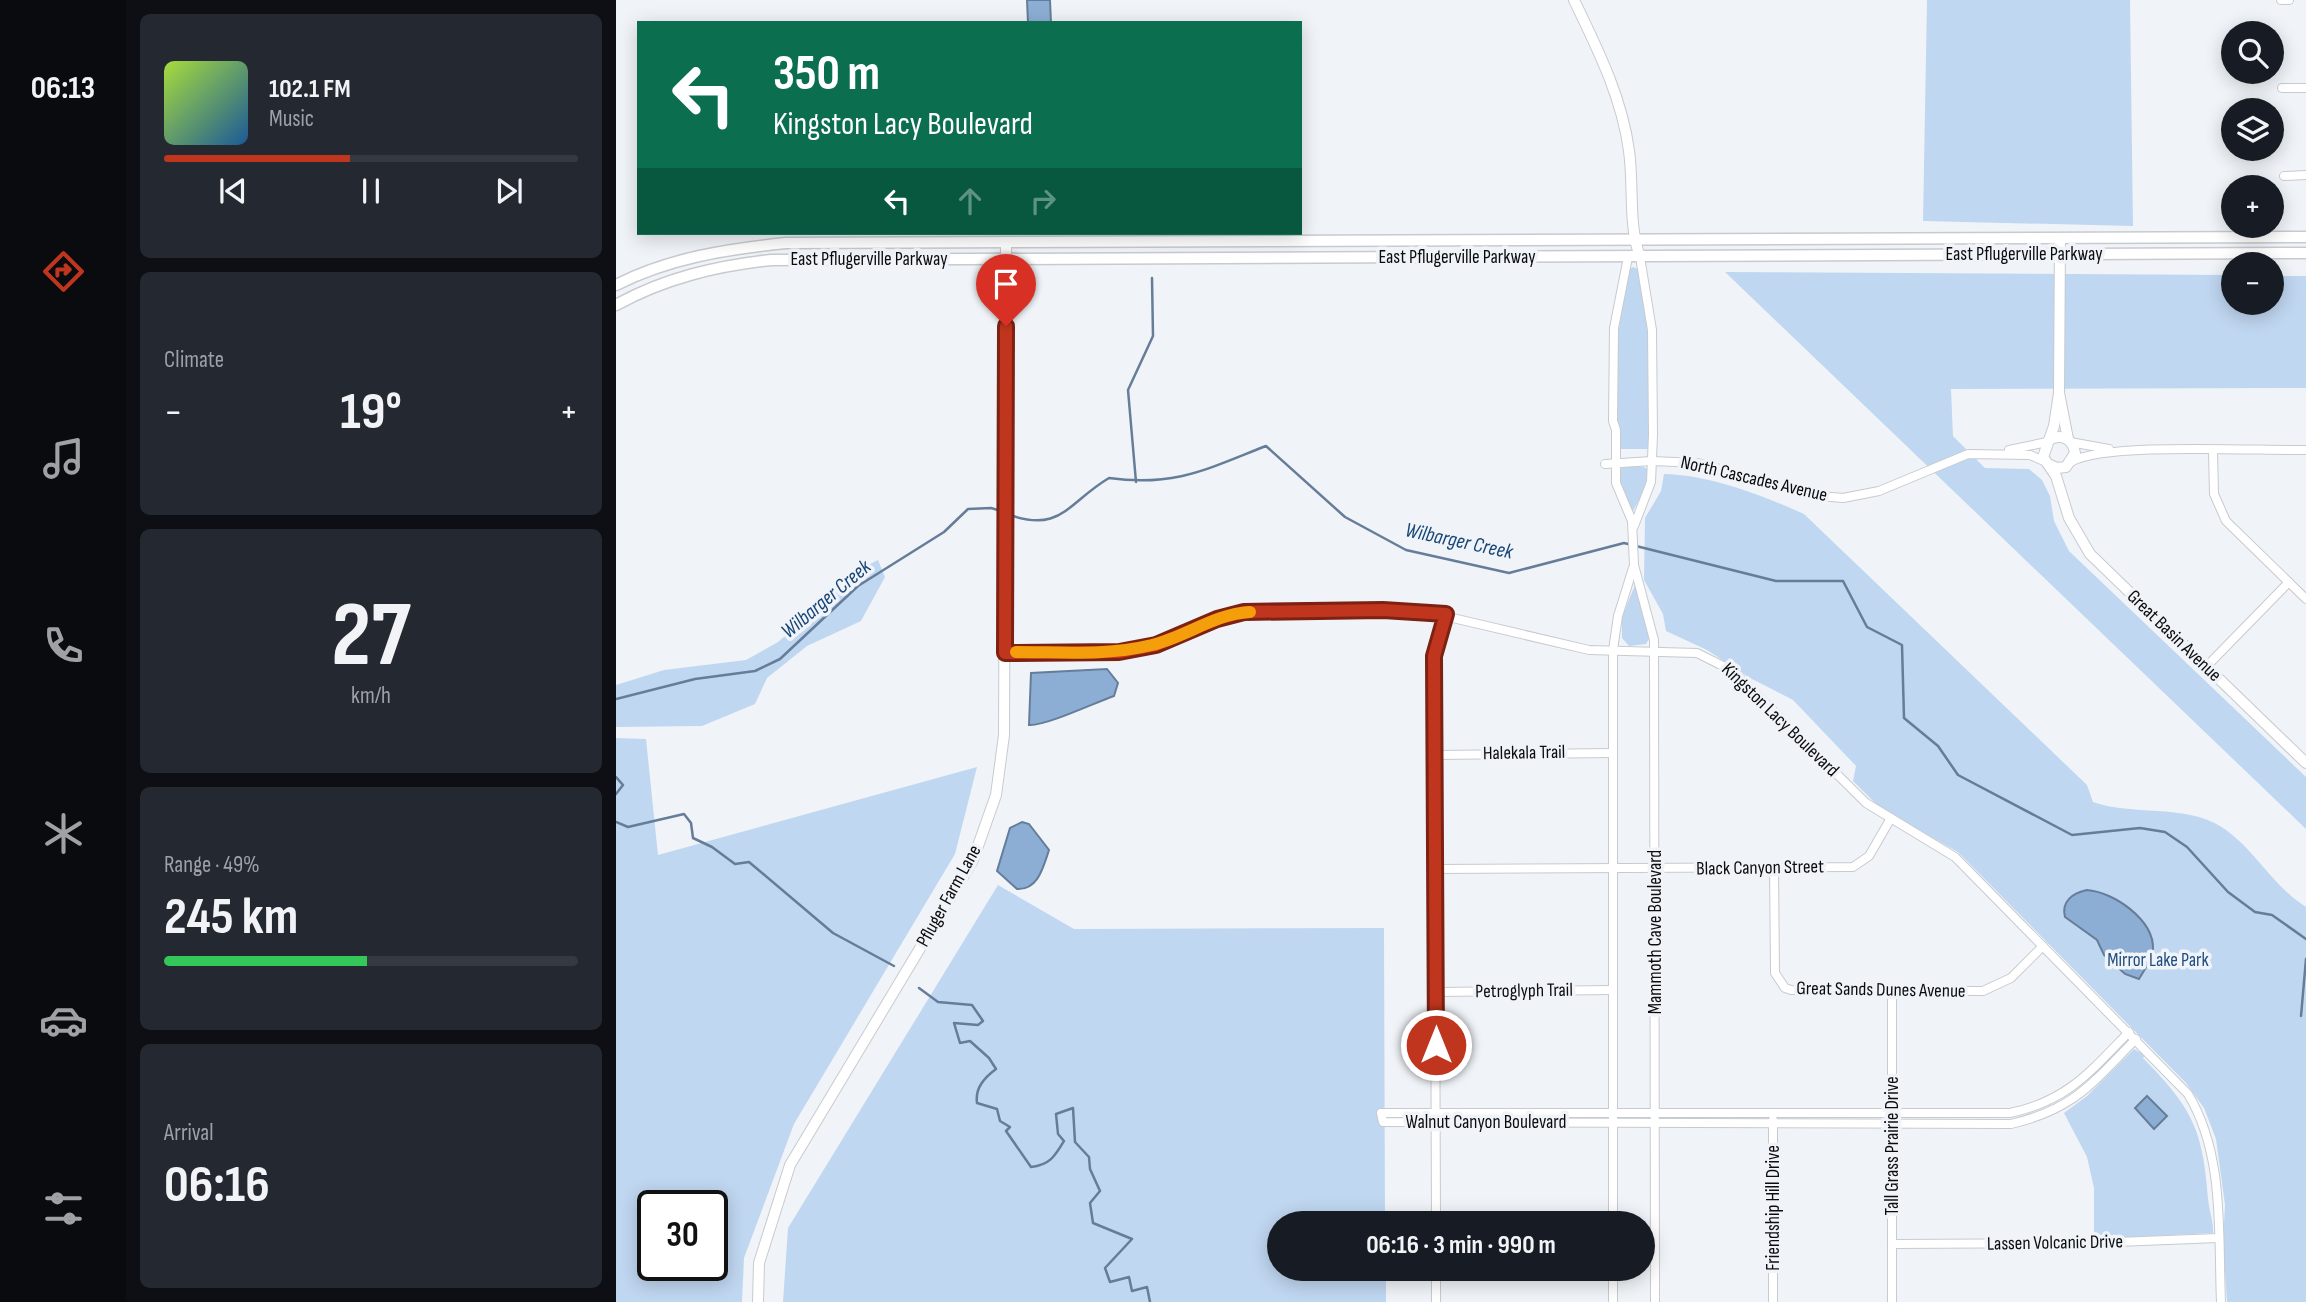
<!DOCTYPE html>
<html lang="en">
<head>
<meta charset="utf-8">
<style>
  body { margin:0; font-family:"Sofia Sans Condensed",sans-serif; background:#242831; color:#f1f3f6; height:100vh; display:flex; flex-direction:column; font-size:26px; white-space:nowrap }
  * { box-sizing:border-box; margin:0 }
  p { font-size:23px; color:#9ea1a6 }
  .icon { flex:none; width:38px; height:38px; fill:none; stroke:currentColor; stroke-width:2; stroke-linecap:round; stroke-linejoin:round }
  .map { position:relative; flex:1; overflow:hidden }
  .drawer { display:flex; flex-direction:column; gap:14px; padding:14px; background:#0d0f14; width:490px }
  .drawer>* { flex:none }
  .top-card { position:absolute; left:21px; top:21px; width:665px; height:214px; border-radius:0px; box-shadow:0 4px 18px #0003; background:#0b6e4f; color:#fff; overflow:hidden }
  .tools { position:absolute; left:1605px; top:21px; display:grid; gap:14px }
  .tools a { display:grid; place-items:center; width:63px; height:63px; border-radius:50%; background:#171b24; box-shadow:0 4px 18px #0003; font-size:35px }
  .speed { position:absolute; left:21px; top:1190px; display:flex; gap:14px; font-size:35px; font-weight:700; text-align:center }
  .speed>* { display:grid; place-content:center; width:91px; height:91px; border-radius:50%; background:#171b24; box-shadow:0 4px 18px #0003; line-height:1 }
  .speed .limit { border:4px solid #111; border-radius:10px; background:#fff; color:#111 }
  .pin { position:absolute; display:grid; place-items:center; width:60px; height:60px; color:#fff; margin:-72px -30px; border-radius:50% 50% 50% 0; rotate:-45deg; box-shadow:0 0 7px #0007 }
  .pin .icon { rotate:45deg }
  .me { position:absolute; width:77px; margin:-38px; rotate:0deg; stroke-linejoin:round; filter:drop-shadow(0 0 5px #0008) }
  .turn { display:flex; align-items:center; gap:24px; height:147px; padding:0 21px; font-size:32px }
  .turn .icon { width:91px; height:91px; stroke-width:2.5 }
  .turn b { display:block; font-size:49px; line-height:60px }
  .lanes { display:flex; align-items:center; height:66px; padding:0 21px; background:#0003; justify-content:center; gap:35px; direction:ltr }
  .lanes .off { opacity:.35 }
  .big { font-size:52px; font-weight:700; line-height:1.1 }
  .drawer .tile { flex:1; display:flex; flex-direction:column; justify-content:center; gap:10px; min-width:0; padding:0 24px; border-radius:10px; background:#242831 }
  .drawer .dial { align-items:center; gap:0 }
  .dial b { font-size:91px; line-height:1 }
  .song { display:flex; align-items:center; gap:21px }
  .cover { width:84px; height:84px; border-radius:10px; background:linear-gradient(135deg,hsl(80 70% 55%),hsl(210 70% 35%)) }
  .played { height:7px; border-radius:4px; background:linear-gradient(90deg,#c0351d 45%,#363941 45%) }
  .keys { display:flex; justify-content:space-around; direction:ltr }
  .heat { display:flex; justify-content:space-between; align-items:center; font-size:38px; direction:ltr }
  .charge { height:10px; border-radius:5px; background:linear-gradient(90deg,#34c759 49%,#363941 0) }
  .trip { position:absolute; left:651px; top:1211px; width:388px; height:70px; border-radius:35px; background:#171b24; box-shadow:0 4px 18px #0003; font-weight:700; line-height:70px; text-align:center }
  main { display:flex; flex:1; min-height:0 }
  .tabs { display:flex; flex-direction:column; width:126px; justify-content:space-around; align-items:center; background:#090b0e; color:#9ea1a6 }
  .tabs .icon { width:49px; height:49px }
  .tabs .on { color:#c0351d }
  .tabs b { font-size:32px; color:#f1f3f6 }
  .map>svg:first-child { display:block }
  .green { fill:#c0d7f1; fill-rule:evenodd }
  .water { fill:#8daed4; stroke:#667d99; stroke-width:2 }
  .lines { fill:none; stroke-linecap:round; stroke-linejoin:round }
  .stream { stroke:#667d99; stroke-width:2.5 }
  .minor-casing { stroke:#c7cace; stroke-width:10 }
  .tertiary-casing { stroke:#c7cace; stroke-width:12 }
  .secondary-casing { stroke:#c7cace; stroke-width:13 }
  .minor { stroke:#fff; stroke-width:8 }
  .tertiary { stroke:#fff; stroke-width:10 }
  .secondary { stroke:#fff; stroke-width:10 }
  .route-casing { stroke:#7d2213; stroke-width:18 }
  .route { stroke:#c0351d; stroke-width:12 }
  .slow { stroke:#f59e0b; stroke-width:12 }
  .labels { text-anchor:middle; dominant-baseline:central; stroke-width:7; stroke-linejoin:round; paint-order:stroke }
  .street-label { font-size:19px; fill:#0b0c0e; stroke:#f0f4f8 }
  .park-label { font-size:19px; fill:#214e7f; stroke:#f0f4f8 }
  .water-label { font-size:21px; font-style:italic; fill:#184676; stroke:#f0f4f8 }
</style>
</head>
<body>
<main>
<nav class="tabs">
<b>06:13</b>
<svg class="icon on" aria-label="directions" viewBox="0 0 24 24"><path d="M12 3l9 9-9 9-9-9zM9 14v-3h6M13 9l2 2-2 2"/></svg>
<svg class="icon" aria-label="music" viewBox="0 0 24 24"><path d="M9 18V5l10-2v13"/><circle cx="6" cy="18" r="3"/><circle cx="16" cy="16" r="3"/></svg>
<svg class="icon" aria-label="phone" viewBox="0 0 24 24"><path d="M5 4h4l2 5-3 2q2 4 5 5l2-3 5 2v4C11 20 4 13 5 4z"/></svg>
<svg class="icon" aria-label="climate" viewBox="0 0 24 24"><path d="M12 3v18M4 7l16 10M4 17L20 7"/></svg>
<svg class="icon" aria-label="car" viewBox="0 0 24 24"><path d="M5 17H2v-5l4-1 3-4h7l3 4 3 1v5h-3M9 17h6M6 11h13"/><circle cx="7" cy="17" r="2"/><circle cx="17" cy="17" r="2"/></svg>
<svg class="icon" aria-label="filters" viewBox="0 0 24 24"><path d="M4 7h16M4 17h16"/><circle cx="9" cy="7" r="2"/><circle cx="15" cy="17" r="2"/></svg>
</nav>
<section class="drawer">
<div class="tile">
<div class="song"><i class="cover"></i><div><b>102.1 FM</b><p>Music</p></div></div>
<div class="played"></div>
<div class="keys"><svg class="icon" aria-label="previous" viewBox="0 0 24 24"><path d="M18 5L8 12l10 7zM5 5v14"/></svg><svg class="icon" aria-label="pause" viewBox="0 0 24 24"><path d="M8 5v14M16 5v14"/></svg><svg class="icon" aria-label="next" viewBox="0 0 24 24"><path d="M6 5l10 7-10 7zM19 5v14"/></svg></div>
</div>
<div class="tile"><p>Climate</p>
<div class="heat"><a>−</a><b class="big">19°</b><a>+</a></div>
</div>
<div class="tile dial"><b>27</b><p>km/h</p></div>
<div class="tile"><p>Range · 49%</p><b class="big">245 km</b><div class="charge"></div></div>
<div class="tile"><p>Arrival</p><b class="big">06:16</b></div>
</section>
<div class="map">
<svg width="1690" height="1302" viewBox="0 0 1690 1302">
  <rect width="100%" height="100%" fill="#f0f4f8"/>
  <g class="green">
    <polygon points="1311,0 1514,0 1517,226 1307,221"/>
    <polygon points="1017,267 1022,269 1033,332 1033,449 1005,449 1002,422 1001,342 1012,270"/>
    <polygon points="1109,272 1617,275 1617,303 1656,303 1656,276 1690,276 1690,388 1335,389 1337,436 1369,468 1413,469 1426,480 1434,496 1438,521 1453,551 1690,777 1690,829"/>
    <polygon points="1009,467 1028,467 1032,470 1031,485 1017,511 1005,488 1003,469"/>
    <path d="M1048,474C1095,475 1145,495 1188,514L1471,785L1477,802C1516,816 1568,804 1604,826C1638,847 1656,886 1690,907V1302H1611L1607,1241L1609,1205L1600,1139L1588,1108L1570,1083L1342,852L1264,808L1237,781L1240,766L1177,700L1134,678L1091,650L1050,631L1047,614L1028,580L1029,518L1045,491Z"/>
    <polygon points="262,560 269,577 245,621 191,646 151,678 139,704 86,726 0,727 0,685 48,670 130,660 162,642 246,568"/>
    <polygon points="1019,585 1034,637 1030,644 1013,646 1006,638 1006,617"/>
    <path d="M0,738L30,739L42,855L361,767L339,854L178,1124L128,1258L126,1302H0ZM37,1206H96V1265H37Z"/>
    <polygon points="382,885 458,929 768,928 769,1223 663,1223 663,1269 770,1269 770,1302 167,1302 172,1228"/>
    <path d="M1518,1049L1529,1055L1527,1058C1575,1107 1587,1128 1592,1198C1593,1211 1598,1223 1597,1233L1478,1239V1188L1471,1157L1448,1113L1471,1096Z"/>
  </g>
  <g class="water">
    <polygon points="411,0 434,0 435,23 412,23"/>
    <path d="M491,669L502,683L498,696C478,703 430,726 413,725L415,673Z"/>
    <path d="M406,822L413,824L433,850C427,868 422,890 401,889L381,871L394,828Z"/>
    <path d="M1471,890C1498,892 1538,920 1537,949C1536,959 1528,971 1523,979L1509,974L1488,955L1481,940L1449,917C1445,901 1457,893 1471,890Z"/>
    <polygon points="1531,1096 1551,1116 1538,1129 1519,1108"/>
  </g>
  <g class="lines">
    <g class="stream">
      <polyline points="520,482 512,390 537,336 536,278"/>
      <path d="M391,514C445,534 451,503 493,478C559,487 591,469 650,446L729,517L790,550L893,573L1008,543L1160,581H1227L1251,627L1286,645L1288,718L1322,746L1342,775L1456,835L1524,828L1549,832L1571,847L1612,892L1639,912L1656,915L1690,939"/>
      <polyline points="0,699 79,679 139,671 164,659 242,586 328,532 352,509 375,508 385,511"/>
      <polyline points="0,777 7,785 0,794"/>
      <polyline points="0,822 12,827 68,814 75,823 77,838 96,847 119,864 133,862 217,933 278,966"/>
      <path d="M303,988L322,1002L356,1005L367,1021L362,1025L338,1023L344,1043L354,1041L373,1058L380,1069C368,1078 359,1088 361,1103L381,1109L384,1121L394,1127L390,1131L415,1167C434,1165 439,1156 448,1141L442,1134L440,1114L457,1108L459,1142L473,1157L474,1169L484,1191L474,1203L477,1223L516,1239L489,1268L494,1282L513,1277L516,1291L531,1287L534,1302"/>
      <polyline points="1685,1016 1690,959"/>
    </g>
    <defs>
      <g id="minor">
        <polyline points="1665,0 1673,0"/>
        <polyline points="1666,88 1690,88"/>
        <polyline points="1668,176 1690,175"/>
        <polyline points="1012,257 998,328 997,421 1000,430 1000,483 1016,521 1018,565 1038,640 1039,1302"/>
        <polyline points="1454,442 1493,449"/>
        <polyline points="1393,450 1431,442"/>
        <polyline points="1597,451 1598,494 1610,521 1690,599"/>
        <path d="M1455,462C1487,442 1644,451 1690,450"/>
        <polyline points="989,464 1036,461 1082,463 1204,496 1227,498 1263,491 1352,454 1414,455 1430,462"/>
        <polyline points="1018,526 1035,482 1037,435 1036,330 1024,257"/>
        <path d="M389,652H503L540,644L601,619L628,612H811L973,650L1081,653L1117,671L1250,803L1339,857L1572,1094C1609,1155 1602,1233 1605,1302"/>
        <polyline points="1590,667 1673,582"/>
        <polyline points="819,755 997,753"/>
        <polyline points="1158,867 1159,973 1169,988 1175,990 1367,991 1395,978 1427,946"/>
        <polyline points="819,869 1237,867 1253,856 1275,818"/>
        <polyline points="1276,990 1276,1302"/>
        <polyline points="820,992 997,990"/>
        <path d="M1513,1032C1474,1072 1451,1101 1394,1113H765L767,1122L1395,1124C1459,1109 1476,1083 1520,1039"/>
        <polyline points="820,1223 818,656 830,615"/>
        <polyline points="997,1223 997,650 1002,616 1017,568"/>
        <polyline points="1276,1244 1476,1243 1602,1238"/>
        <polyline points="820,1269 820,1302"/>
        <polyline points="997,1302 997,1269"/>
        <polyline points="1157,1302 1157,1120"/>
      </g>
      <g id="tertiary">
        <path d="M958,0C981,48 1006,97 1013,151C1018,186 1012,224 1024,257"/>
        <polyline points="1444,238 1443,393 1452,439"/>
        <polyline points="1443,393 1438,426 1427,457 1440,476 1453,518 1474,554 1690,763"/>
        <path d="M1432,464L1441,468L1450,467L1459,453C1457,439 1446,433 1433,440"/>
        <polyline points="142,1302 143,1263 174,1165 357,860 380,795 388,735 390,242"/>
      </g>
      <g id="secondary">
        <path d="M0,285C53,258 111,249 170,243L1690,237"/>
        <path d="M0,305C49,278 100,266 155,260L1690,253"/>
      </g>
    </defs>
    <use href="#minor" class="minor-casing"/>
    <use href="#tertiary" class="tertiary-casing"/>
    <use href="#secondary" class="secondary-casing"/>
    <use href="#minor" class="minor"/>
    <use href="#tertiary" class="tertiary"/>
    <use href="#secondary" class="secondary"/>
  </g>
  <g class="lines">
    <defs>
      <polyline id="route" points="390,326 389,653 503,652 540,645 601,619 628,612 767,610 830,614 818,656 820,1045"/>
    </defs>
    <use href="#route" class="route-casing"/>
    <use href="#route" class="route"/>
    <path class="slow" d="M400,652C446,652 491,656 536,645C570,637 598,614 634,612"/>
  </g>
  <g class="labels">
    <g class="street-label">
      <text x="1408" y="254">East Pflugerville Parkway</text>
      <text x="841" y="257">East Pflugerville Parkway</text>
      <text x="253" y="259">East Pflugerville Parkway</text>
      <text transform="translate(1138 479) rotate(13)">North Cascades Avenue</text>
      <text transform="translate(1558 636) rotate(44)">Great Basin Avenue</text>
      <text transform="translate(1164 720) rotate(44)">Kingston Lacy Boulevard</text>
      <text transform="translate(908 753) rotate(-1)">Halekala Trail</text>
      <text transform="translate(1144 868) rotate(-1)">Black Canyon Street</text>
      <text transform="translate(333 896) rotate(-61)">Pfluger Farm Lane</text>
      <text transform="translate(1039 932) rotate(-90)">Mammoth Cave Boulevard</text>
      <text transform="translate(1265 990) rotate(1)">Great Sands Dunes Avenue</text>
      <text transform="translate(908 991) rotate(-1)">Petroglyph Trail</text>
      <text x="870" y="1122">Walnut Canyon Boulevard</text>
      <text transform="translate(1276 1146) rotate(-90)">Tall Grass Prairie Drive</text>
      <text transform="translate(1157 1208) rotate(-90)">Friendship Hill Drive</text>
      <text transform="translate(1439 1243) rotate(-1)">Lassen Volcanic Drive</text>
    </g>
    <g class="park-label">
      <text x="1542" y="960">Mirror Lake Park</text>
    </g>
    <g class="water-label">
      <text transform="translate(843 541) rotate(12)">Wilbarger Creek</text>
      <text transform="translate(210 599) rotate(-40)">Wilbarger Creek</text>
    </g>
  </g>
</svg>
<div class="tools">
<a><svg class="icon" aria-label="search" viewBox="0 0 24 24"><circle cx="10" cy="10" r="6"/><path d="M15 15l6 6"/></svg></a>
<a><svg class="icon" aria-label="layers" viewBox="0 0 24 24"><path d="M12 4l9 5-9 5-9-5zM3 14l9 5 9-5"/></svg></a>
<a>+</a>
<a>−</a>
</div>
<div class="speed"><div class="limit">30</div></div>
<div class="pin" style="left:390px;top:326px;background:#d93025"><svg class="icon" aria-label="arrive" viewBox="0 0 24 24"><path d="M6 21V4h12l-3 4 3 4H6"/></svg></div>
<svg class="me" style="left:820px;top:1045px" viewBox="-20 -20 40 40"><circle r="17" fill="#c0351d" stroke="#fff" stroke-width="3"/><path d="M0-11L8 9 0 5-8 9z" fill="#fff"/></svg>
<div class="trip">06:16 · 3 min · 990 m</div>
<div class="top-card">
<div class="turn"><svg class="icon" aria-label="left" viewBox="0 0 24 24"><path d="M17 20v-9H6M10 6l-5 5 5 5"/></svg><div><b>350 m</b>Kingston Lacy Boulevard</div></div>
<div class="lanes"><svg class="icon" aria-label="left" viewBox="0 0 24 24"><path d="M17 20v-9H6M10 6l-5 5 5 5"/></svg><svg class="icon off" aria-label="ahead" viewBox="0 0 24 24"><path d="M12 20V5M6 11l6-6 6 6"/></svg><svg class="icon off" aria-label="right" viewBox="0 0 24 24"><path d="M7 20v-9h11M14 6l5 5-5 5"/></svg></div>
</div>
</div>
</main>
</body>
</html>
